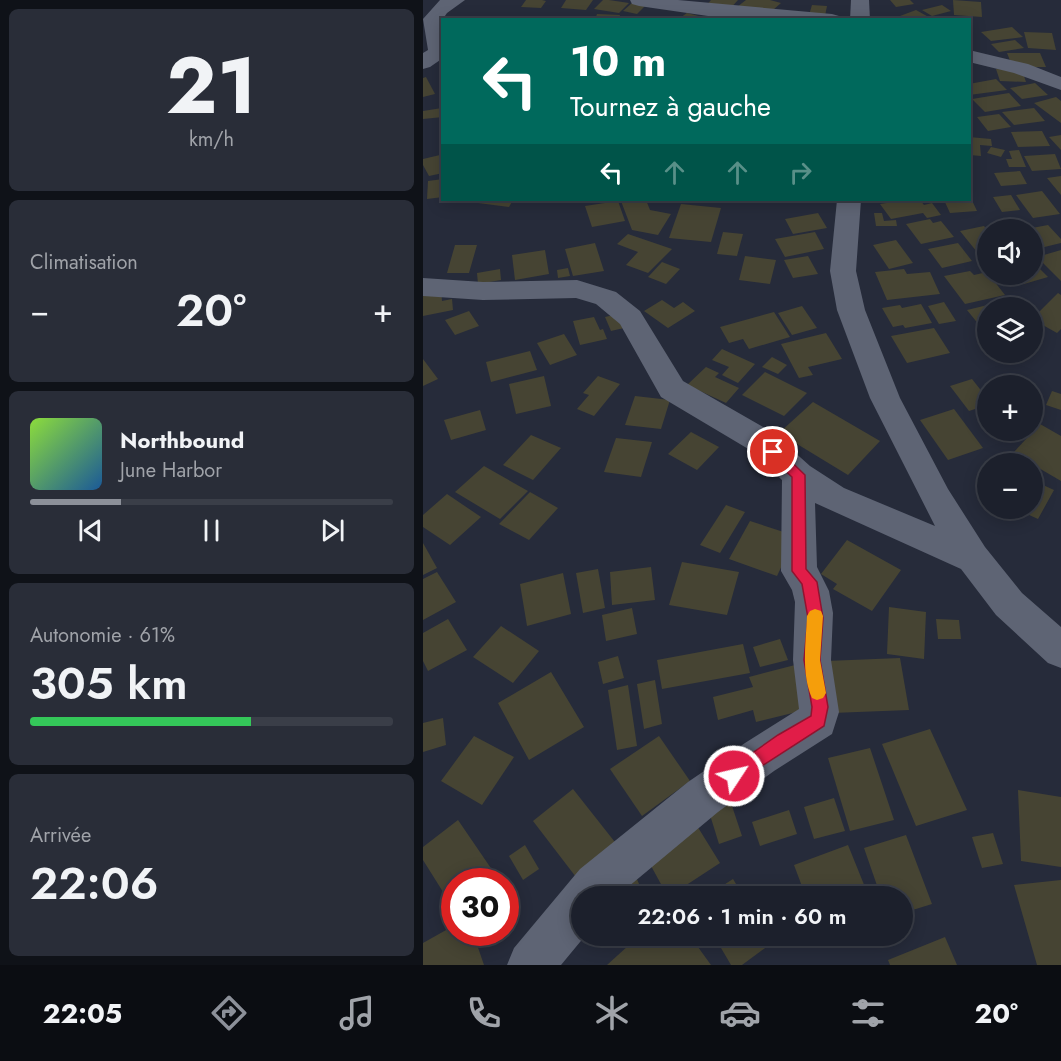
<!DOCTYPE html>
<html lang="fr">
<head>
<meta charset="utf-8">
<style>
  body { margin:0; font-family:Jost,sans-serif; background:#292d38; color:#f1f3f6; height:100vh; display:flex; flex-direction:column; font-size:22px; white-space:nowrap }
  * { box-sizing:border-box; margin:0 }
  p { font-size:20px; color:#a0a3a9 }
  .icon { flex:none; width:33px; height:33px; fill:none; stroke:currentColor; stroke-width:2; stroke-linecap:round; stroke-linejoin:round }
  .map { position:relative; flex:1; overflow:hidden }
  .panel { display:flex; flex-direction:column; gap:9px; padding:9px; background:#0f1218; width:423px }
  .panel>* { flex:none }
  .banner { position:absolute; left:18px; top:18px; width:530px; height:183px; border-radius:0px; box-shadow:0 3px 15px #0003,0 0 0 2px #3a3e48; background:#00695c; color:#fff; overflow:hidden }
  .buttons { position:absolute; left:554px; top:219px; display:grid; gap:12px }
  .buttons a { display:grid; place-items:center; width:66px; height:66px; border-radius:50%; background:#1c202c; box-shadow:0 3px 15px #0003,0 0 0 2px #3a3e48; font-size:30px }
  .speed { position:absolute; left:18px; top:868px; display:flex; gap:12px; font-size:30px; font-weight:700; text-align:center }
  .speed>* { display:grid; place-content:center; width:78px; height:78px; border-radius:50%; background:#1c202c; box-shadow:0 3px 15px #0003,0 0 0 2px #3a3e48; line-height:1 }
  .speed .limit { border:9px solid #d22; background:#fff; color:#111 }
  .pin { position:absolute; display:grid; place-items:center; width:51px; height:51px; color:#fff; margin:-26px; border:3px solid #fff; border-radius:50%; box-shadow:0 2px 6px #0007 }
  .me { position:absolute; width:66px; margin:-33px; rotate:55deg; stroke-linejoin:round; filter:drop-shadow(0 0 4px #0008) }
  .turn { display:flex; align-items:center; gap:21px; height:126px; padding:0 30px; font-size:27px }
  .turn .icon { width:78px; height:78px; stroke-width:2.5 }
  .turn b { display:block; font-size:42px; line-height:51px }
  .lanes { display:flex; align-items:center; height:57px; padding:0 30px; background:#0003; justify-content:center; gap:30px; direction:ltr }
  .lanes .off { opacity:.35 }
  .big { font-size:45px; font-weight:600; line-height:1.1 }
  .panel .widget { flex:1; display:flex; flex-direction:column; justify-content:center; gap:9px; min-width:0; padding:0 21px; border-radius:9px; background:#292d38 }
  .panel .dial { align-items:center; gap:0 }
  .dial b { font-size:78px; line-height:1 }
  .song { display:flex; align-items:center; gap:18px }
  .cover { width:72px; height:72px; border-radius:9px; background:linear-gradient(135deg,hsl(90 70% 55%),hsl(210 70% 35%)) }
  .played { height:6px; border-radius:3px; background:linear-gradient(90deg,#8c9099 25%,#3a3e48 25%) }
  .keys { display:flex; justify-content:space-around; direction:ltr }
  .heat { display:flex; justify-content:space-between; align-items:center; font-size:33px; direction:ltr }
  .charge { height:9px; border-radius:4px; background:linear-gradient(90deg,#34c759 61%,#3a3e48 0) }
  .trip { position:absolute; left:148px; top:886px; width:342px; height:60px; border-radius:30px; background:#1c202c; box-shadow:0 3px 15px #0003,0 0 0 2px #3a3e48; font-weight:600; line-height:60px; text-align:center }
  .menu { display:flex; height:96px; justify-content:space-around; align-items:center; background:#0b0d12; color:#a0a3a9 }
  .menu .icon { width:42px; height:42px }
  .menu .active { color:#8c9099 }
  .menu b { font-size:27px; color:#f1f3f6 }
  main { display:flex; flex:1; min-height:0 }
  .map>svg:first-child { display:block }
  .building { fill:#464433 }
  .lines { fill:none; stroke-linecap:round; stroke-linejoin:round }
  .street { fill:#5e6474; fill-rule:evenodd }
  .route { fill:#e11d48; stroke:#92132f; stroke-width:1.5 }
  .slow { fill:#f59e0b }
</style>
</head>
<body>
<main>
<section class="panel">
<div class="widget dial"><b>21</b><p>km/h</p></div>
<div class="widget"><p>Climatisation</p>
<div class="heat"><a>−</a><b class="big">20°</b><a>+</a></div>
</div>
<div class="widget">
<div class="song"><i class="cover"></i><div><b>Northbound</b><p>June Harbor</p></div></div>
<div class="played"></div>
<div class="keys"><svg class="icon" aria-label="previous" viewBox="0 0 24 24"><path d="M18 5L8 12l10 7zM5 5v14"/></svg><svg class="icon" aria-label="pause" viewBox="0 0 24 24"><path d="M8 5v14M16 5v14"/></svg><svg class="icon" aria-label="next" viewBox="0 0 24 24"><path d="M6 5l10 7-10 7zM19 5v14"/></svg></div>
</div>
<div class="widget"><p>Autonomie · 61%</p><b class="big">305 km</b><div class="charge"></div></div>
<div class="widget"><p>Arrivée</p><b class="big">22:06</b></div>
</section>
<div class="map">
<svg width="638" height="965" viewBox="0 0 638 965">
  <rect width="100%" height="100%" fill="#262b3a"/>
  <g class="building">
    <polygon points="103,0 119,0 123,1 118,8 98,7"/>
    <polygon points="143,0 170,0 163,10 138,8"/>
    <polygon points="180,0 186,0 206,3 196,13 171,9"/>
    <polygon points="288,0 315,0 305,11 282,7"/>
    <polygon points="323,0 347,0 358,3 350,10 314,7"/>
    <polygon points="467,0 487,0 491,4 473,7"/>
    <polygon points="530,0 558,2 559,17 531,15"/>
    <polygon points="209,3 222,6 214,14 200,11"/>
    <polygon points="389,5 404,6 402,16 386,15"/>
    <polygon points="519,5 528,11 509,16 499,10"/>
    <polygon points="493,10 511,20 469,20 469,19"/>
    <polygon points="264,13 287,19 287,20 254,20"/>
    <polygon points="174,14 197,15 195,20 172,20"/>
    <polygon points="589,27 600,37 568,41 558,32"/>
    <polygon points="601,32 629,33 633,50 605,48"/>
    <polygon points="592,40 601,48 576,52 568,44"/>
    <polygon points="584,53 617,53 623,67 604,67 588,63"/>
    <polygon points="573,69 599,70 603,82 577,81"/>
    <polygon points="3,77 12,94 0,97 0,78"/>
    <polygon points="573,79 584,90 546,95 546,84"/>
    <polygon points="612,83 625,95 599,99 587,88"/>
    <polygon points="586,93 598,106 562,112 549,99"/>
    <polygon points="633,97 638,101 638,123 611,103"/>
    <polygon points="19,108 20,117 0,119 0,111"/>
    <polygon points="611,108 622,121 591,125 579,112"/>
    <polygon points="576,114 588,127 565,131 554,117"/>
    <polygon points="619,131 627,146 595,147 588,132"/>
    <polygon points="638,135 638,150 626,137"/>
    <polygon points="546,137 568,139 569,146 557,145 558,156 547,155"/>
    <polygon points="568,147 582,150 578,157 564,153"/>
    <polygon points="596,150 603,167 586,167 583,159 589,159 586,151"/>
    <polygon points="632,154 638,169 609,171 601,156"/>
    <polygon points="17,155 20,160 20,173 6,176 0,165 0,159"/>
    <polygon points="597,171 604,184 578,186 571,173"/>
    <polygon points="638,176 638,195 624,178"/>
    <polygon points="20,179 20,197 4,199 5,181"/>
    <polygon points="619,191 637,214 610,218 593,195"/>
    <polygon points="546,194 554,211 527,213 521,200 546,200"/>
    <polygon points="588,195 597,210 579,212 570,197"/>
    <polygon points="57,200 90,200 86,207 55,203"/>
    <polygon points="207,200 223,200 227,210 248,214 235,235 209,230 198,201"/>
    <polygon points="483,200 497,200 501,205 509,203 518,215 504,218 500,213 468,219 457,204"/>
    <polygon points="195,201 202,221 169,227 162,206"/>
    <polygon points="258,204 298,208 288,242 246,238"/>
    <polygon points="395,213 404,228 370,234 362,219"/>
    <polygon points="451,213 459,213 461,221 473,220 474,226 453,226"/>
    <polygon points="507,219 510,223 518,221 531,237 498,244 483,224"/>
    <polygon points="625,225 638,239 638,243 609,250 609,228"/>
    <polygon points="561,226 564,230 564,256 558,257 537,231"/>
    <polygon points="300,232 320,234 314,256 294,254"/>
    <polygon points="392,232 401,249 362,257 352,239"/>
    <polygon points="205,234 249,249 225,273 203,265 215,252 194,244"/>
    <polygon points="473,240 490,263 466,269 450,245"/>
    <polygon points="172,243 181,271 150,276 142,249"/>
    <polygon points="535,243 549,261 519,268 505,249"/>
    <polygon points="32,245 54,245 46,273 24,273"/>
    <polygon points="122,250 126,274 92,280 89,255"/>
    <polygon points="638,250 638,281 614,257"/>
    <polygon points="322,256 353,260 347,284 316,280"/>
    <polygon points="385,256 395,274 370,278 361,260"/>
    <polygon points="609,261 625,277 601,284 591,274 609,274"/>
    <polygon points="239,262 257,269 243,284 225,277"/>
    <polygon points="145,268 147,276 135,278 134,270"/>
    <polygon points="77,269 78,280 55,284 54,273"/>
    <polygon points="481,269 484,274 507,272 517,294 464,300 452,272"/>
    <polygon points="547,271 551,275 564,272 582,295 542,304 521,276"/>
    <polygon points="18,288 19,301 29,299 30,310 0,316 0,291"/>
    <polygon points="635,293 638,295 638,329 634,333 609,319"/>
    <polygon points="239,300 251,308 260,302 272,311 245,328 221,311"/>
    <polygon points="581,301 587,308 564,308 564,330 561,331 544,310"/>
    <polygon points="521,302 533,321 516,324 505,306"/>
    <polygon points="498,304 509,323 482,328 480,325 470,327 459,308 477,305 479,308"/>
    <polygon points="379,306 394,328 369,335 355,313"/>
    <polygon points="46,311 56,326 32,335 22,320"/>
    <polygon points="351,312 367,337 326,349 320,339 306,343 297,327"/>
    <polygon points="195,314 201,328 188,331 182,317"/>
    <polygon points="171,317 177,330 180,329 184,339 157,345 150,321"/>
    <polygon points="511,328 527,353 484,363 468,336"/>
    <polygon points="403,333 419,359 385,367 390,375 376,378 358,344"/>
    <polygon points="141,334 154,355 127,365 114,343"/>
    <polygon points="299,349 332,364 315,383 299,375 306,367 289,360"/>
    <polygon points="107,351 114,370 68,382 63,362"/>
    <polygon points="349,357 364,365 355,374 339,367"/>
    <polygon points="0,359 15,379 0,386"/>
    <polygon points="283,367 296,373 292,377 316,388 303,403 264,385"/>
    <polygon points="342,372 384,393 361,416 319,395"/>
    <polygon points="121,376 128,406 93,414 86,384"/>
    <polygon points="175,376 197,384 171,416 154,409 166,395 160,393"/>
    <polygon points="549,379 564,398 564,405 546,411 527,386"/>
    <polygon points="629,391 638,394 638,410 623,405"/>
    <polygon points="212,396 247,400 238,429 202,425"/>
    <polygon points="390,402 457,441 425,475 356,433"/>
    <polygon points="531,409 560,448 525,460 497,420"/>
    <polygon points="57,410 63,430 28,440 21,420"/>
    <polygon points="617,424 638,436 638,481 590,453"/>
    <polygon points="571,430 601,430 583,441"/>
    <polygon points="268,432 296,447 274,470 245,454"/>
    <polygon points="108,435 138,448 110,480 80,465"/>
    <polygon points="193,438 229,442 218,477 181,472"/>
    <polygon points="61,466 105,491 77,519 32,492"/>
    <polygon points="609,480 631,490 615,519 591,508 609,508"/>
    <polygon points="107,492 135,508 106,540 76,524"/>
    <polygon points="24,494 58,517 27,545 0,527 0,515"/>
    <polygon points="303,505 322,512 297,553 277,545"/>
    <polygon points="327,521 373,536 354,576 306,559"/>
    <polygon points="424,540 478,570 449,611 410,589 414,584 398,574"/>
    <polygon points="0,543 14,568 0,575"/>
    <polygon points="259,562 316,572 304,615 246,605"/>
    <polygon points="228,567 232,600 189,605 187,572"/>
    <polygon points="175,569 182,608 160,613 153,573"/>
    <polygon points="14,572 33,602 0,620 0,579"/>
    <polygon points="140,573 148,614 104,626 97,584"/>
    <polygon points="466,607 503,612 501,659 464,654"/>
    <polygon points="209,608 214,634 183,641 179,615"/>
    <polygon points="25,619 44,650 5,671 0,661 0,633"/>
    <polygon points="513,619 536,620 538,639 515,639"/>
    <polygon points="78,626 116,651 90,683 50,657"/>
    <polygon points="357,639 365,660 337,667 330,647"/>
    <polygon points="320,644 327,673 239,689 234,660"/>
    <polygon points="195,656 201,678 180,684 175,662"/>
    <polygon points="477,658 486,710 409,713 403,661"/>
    <polygon points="372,665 386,709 333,722 330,710 295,720 290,697 330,687 326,677"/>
    <polygon points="128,672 161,727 106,760 75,703"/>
    <polygon points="232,680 239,724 221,729 214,684"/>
    <polygon points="205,685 214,746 194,750 185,690"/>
    <polygon points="20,718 23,745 0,752 0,723"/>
    <polygon points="507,729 544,810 493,826 459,744"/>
    <polygon points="51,736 91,757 59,805 18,781"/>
    <polygon points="236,736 267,781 219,816 187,769"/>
    <polygon points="447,748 471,820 427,831 405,758"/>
    <polygon points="150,789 195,846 156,881 110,821"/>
    <polygon points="595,790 638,797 638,867 598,861"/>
    <polygon points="305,794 319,836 296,844 283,802"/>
    <polygon points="411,798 422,831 391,839 381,807"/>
    <polygon points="366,810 374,834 337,846 329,822"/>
    <polygon points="35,820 76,880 73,882 32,882 32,911 0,860 0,847"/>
    <polygon points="271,821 297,863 245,897 221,853"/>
    <polygon points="570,833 580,864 559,868 549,837"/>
    <polygon points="483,835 509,904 480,913 480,897 458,897 441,848"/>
    <polygon points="102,845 116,869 100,880 86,856"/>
    <polygon points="425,845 446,897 383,897 371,865"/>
    <polygon points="212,875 222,897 193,897"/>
    <polygon points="310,879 321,897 282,897"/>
    <polygon points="638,880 638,965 614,965 591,885"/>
    <polygon points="32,925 32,933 50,933 61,965 0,965 0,943"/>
    <polygon points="216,936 234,936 240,944 249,936 267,936 288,965 184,965"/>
    <polygon points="291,936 345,936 349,943 319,965 308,965"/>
    <polygon points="397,936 421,936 400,945"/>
    <polygon points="522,937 534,965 467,965 465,960"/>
  </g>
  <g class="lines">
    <g class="street">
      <polygon points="17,0 42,0 24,13 17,23 20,29 20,58 7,67 0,69 0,53 5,50 0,19"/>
      <polygon points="207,0 255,0 409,14 416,16 418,20 333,20 285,16 216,6 209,4"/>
      <polygon points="428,0 446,0 447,20 427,20"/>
      <polygon points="546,50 605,64 638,77 638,90 591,73 546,62"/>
      <polygon points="414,200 438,200 433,271 442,310 477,398 525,489 562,547 599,593 638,627 638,668 625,663 573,615 538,569 392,503 394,567 406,591 410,613 408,660 416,712 409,734 351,771 295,812 193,897 159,897 159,936 162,936 138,965 84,965 91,948 157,869 265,782 322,743 376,709 370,660 372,602 369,590 358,571 359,480 327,450 238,397 197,324 173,304 153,298 60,300 0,296 0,278 60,282 154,280 193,292 217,311 260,381 349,432 387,466 421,488 512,526 447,398 414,310 407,271"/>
    </g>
  </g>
  <polygon class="route" points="350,447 355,449 382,475 383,569 394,582 400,618 397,660 405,707 401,726 311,784 305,782 302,776 305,770 355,735 388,716 389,707 381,660 385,618 379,584 369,571 369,477 346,456 344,452"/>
  <path class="slow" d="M392,609L398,611L400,616L397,660L403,693L400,698L394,700L389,698C378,673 383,642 384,616L387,611Z"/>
</svg>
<div class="buttons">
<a><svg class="icon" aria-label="sound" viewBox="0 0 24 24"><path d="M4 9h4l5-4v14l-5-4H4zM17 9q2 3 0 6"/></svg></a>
<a><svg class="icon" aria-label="layers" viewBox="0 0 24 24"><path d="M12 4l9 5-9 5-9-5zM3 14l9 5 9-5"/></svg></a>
<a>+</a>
<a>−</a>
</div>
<div class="speed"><div class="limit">30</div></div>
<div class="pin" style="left:350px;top:452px;background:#d93025"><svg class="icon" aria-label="arrive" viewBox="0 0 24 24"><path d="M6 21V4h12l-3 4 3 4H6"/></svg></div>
<svg class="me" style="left:311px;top:776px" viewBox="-20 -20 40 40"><circle r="17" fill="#e11d48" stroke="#fff" stroke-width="3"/><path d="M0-11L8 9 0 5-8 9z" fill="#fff"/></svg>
<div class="trip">22:06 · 1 min · 60 m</div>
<div class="banner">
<div class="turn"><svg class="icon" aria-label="left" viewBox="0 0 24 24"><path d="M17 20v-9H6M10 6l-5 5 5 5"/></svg><div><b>10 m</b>Tournez à gauche</div></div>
<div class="lanes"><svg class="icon" aria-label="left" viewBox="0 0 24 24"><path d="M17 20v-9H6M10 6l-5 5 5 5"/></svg><svg class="icon off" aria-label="ahead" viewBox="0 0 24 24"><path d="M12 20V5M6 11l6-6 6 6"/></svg><svg class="icon off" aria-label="ahead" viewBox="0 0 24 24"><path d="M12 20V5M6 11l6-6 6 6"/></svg><svg class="icon off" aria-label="right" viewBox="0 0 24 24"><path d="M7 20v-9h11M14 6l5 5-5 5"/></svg></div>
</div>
</div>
</main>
<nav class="menu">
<b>22:05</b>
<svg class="icon active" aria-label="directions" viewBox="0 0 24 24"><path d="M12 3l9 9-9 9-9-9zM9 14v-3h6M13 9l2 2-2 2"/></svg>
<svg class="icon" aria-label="music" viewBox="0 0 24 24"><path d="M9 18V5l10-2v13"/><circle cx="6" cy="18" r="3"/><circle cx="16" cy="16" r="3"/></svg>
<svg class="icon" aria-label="phone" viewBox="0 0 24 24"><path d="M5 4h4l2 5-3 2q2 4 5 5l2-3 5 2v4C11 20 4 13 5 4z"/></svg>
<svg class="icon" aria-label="climate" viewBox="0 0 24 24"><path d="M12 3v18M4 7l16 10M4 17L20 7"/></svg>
<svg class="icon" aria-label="car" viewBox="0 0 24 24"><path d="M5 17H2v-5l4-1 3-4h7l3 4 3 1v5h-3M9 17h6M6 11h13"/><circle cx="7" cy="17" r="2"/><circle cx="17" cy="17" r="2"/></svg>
<svg class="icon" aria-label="filters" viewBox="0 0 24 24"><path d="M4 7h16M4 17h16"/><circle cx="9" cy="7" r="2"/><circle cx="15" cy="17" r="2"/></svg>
<b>20°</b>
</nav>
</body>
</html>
